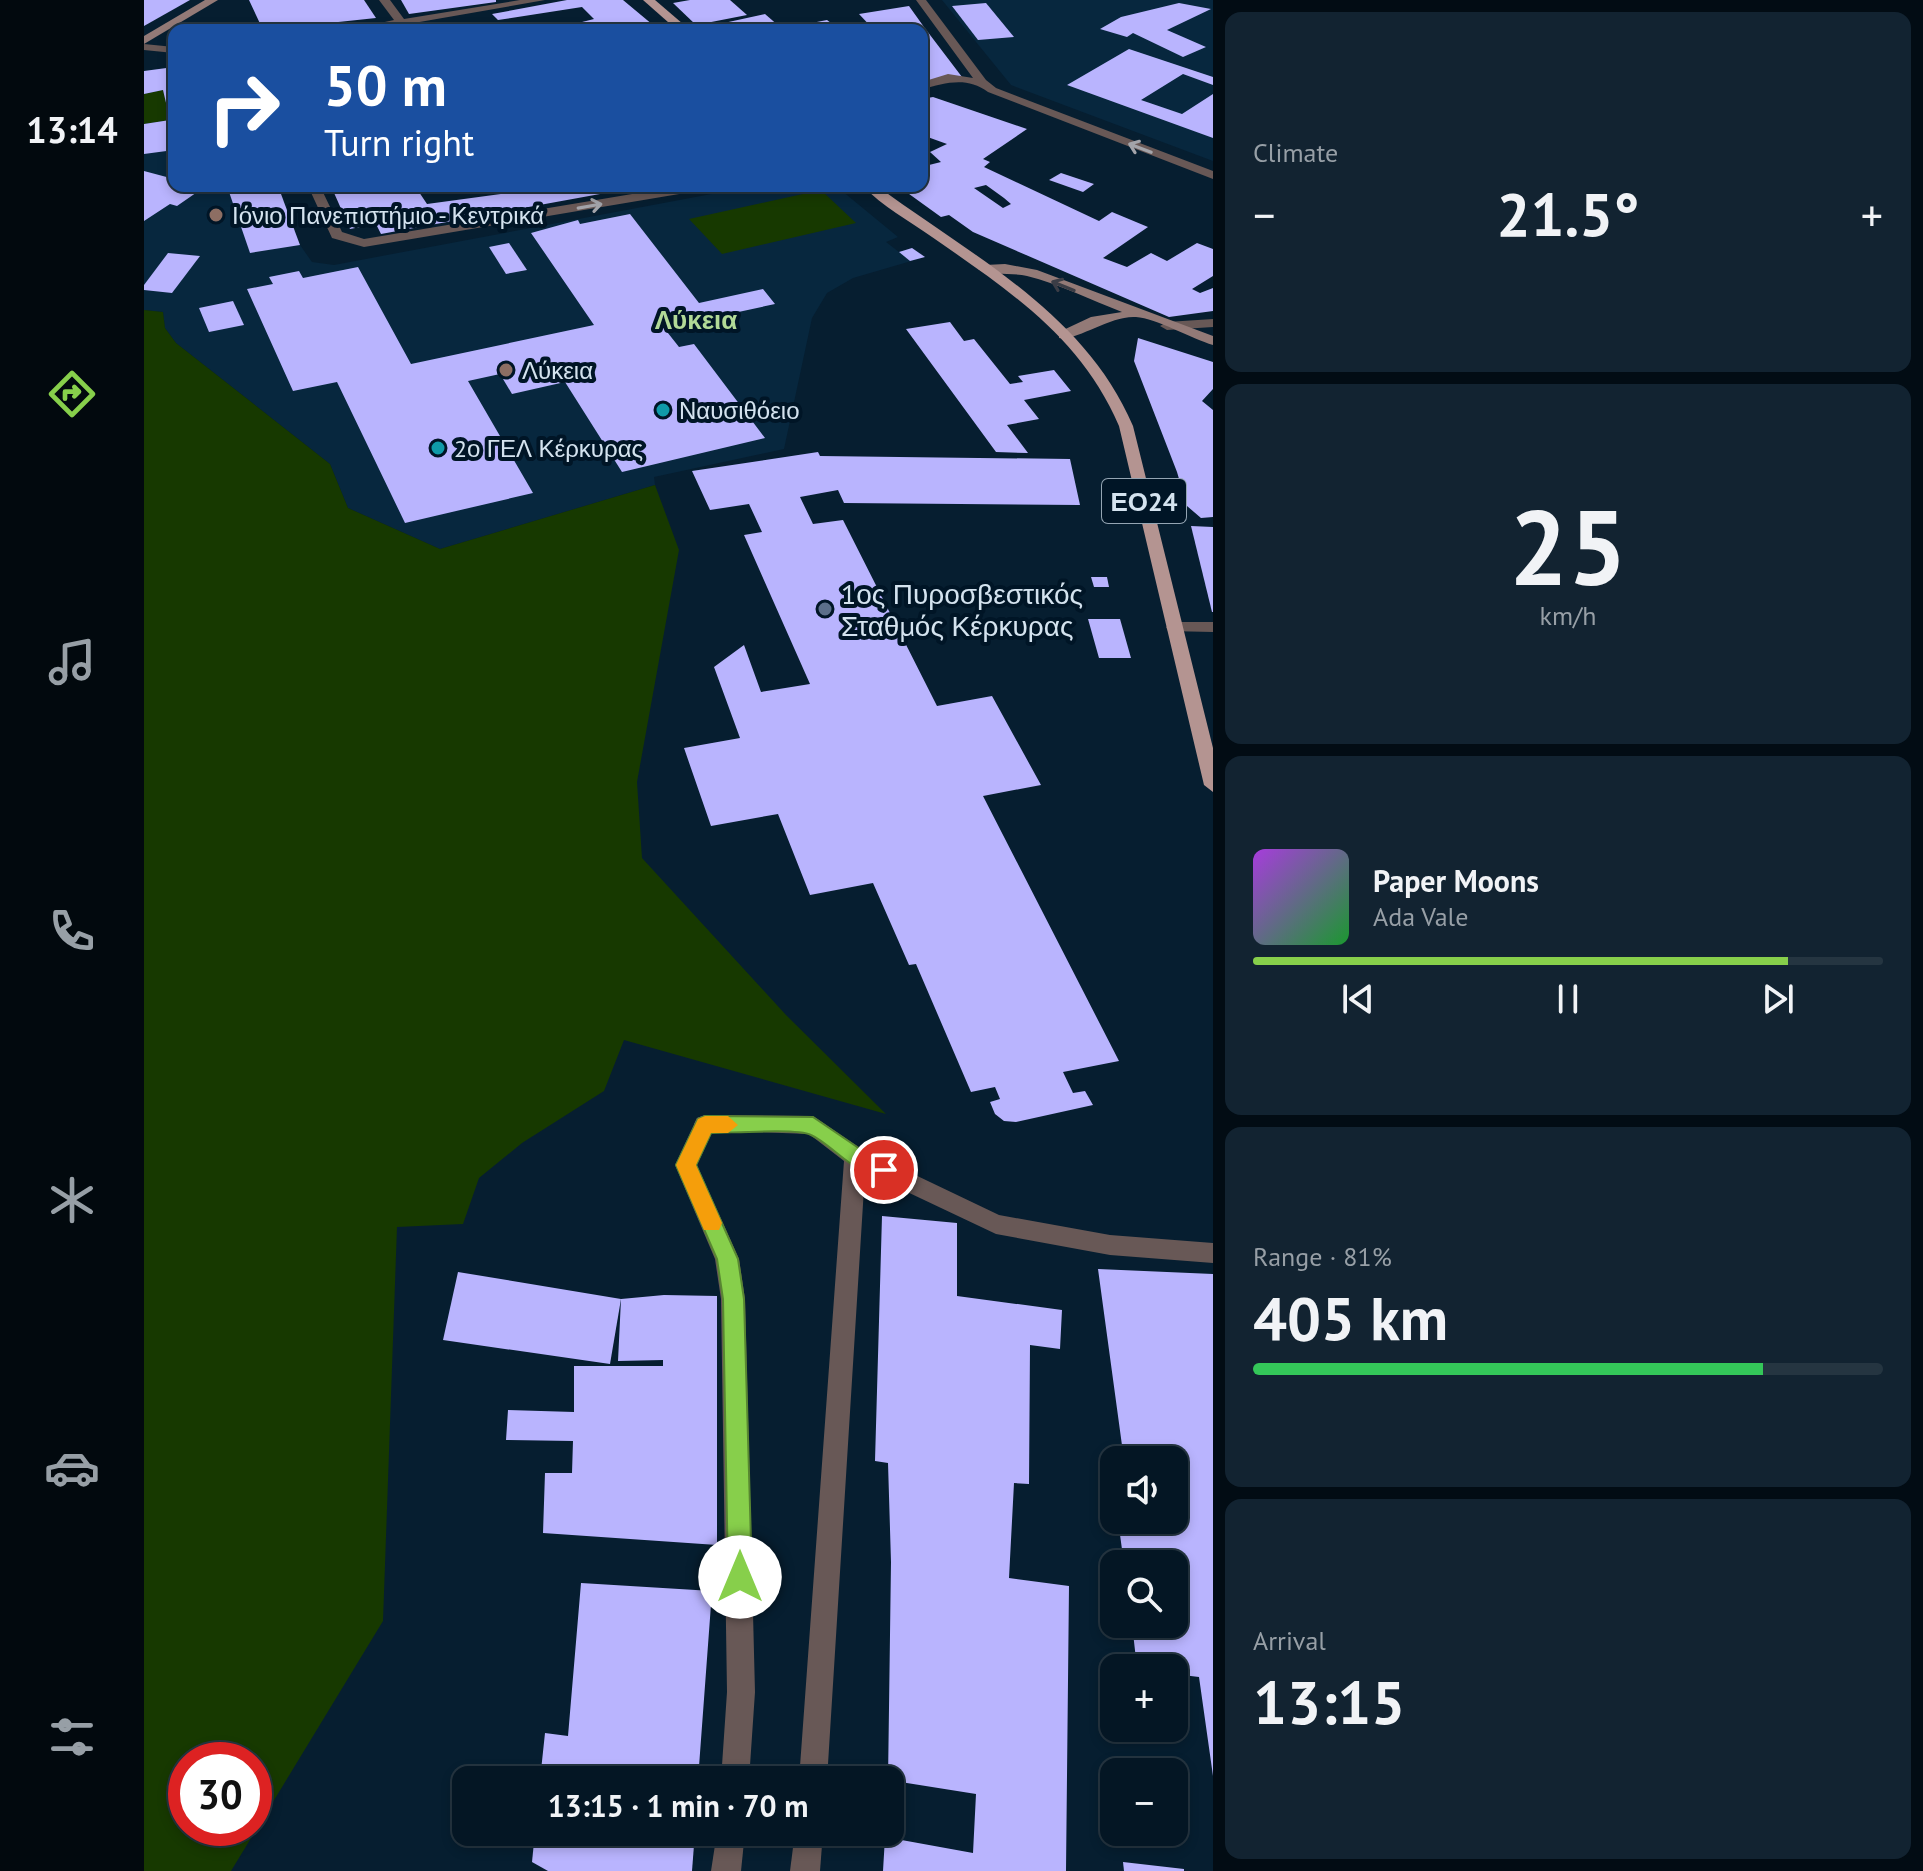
<!DOCTYPE html>
<html lang="en">
<head>
<meta charset="utf-8">
<style>
  body { margin:0; font-family:"PT Sans",sans-serif; background:#122331; color:#f1f3f6; height:100vh; display:flex; flex-direction:column; font-size:30px; white-space:nowrap }
  * { box-sizing:border-box; margin:0 }
  p { font-size:26px; color:#979fa6 }
  .icon { flex:none; width:44px; height:44px; fill:none; stroke:currentColor; stroke-width:2; stroke-linecap:round; stroke-linejoin:round }
  .map { position:relative; flex:1; overflow:hidden }
  .sheet { display:flex; flex-direction:column; gap:12px; padding:12px; background:#020c14; width:710px }
  .sheet>* { flex:none }
  .guide { position:absolute; left:24px; top:24px; width:760px; height:168px; border-radius:16px; box-shadow:0 4px 12px #0003,0 0 0 2px #253541; background:#1a4fa0; color:#fff; overflow:hidden }
  .fabs { position:absolute; left:956px; top:1446px; display:grid; gap:16px }
  .fabs a { display:grid; place-items:center; width:88px; height:88px; border-radius:16px; background:#041624; box-shadow:0 4px 12px #0003,0 0 0 2px #253541; font-size:40px }
  .speed { position:absolute; left:24px; top:1742px; display:flex; gap:16px; font-size:40px; font-weight:700; text-align:center }
  .speed>* { display:grid; place-content:center; width:104px; height:104px; border-radius:50%; background:#041624; box-shadow:0 4px 12px #0003,0 0 0 2px #253541; line-height:1 }
  .speed .limit { border:12px solid #d22; background:#fff; color:#111 }
  .pin { position:absolute; display:grid; place-items:center; width:68px; height:68px; color:#fff; margin:-34px; border:4px solid #fff; border-radius:50%; box-shadow:0 2px 8px #0007 }
  .me { position:absolute; width:88px; margin:-44px; rotate:0deg; stroke-linejoin:round; filter:drop-shadow(0 0 6px #0008) }
  .turn { display:flex; align-items:center; gap:28px; height:168px; padding:0 24px; font-size:36px }
  .turn .icon { width:104px; height:104px; stroke-width:2.5 }
  .turn b { display:block; font-size:56px; line-height:68px }
  .big { font-size:60px; font-weight:700; line-height:1.1 }
  .sheet .tile { flex:1; display:flex; flex-direction:column; justify-content:center; gap:12px; min-width:0; padding:0 28px; border-radius:16px; background:#122331 }
  .sheet .dial { align-items:center; gap:0 }
  .dial b { font-size:104px; line-height:1 }
  .song { display:flex; align-items:center; gap:24px }
  .cover { width:96px; height:96px; border-radius:12px; background:linear-gradient(135deg,hsl(280 70% 55%),hsl(130 70% 35%)) }
  .played { height:8px; border-radius:4px; background:linear-gradient(90deg,#87cf4b 85%,#253541 85%) }
  .keys { display:flex; justify-content:space-around; direction:ltr }
  .heat { display:flex; justify-content:space-between; align-items:center; font-size:44px; direction:ltr }
  .charge { height:12px; border-radius:6px; background:linear-gradient(90deg,#34c759 81%,#253541 0) }
  .trip { position:absolute; left:308px; top:1766px; width:452px; height:80px; border-radius:16px; background:#041624; box-shadow:0 4px 12px #0003,0 0 0 2px #253541; font-weight:700; line-height:80px; text-align:center }
  main { display:flex; flex:1; min-height:0 }
  .tabs { display:flex; flex-direction:column; width:144px; justify-content:space-around; align-items:center; background:#02090e; color:#979fa6 }
  .tabs .icon { width:56px; height:56px }
  .tabs .selected { color:#87cf4b }
  .tabs b { font-size:36px; color:#f1f3f6 }
  .map>svg:first-child { display:block }
  .built { fill:#07273e }
  .green { fill:#173900; fill-rule:evenodd }
  .building { fill:#b9b4fe; fill-rule:evenodd }
  .lines { fill:none; stroke-linecap:round; stroke-linejoin:round }
  .service { fill:#685856; fill-rule:evenodd }
  .minor { fill:#685856; fill-rule:evenodd }
  .secondary { fill:#937a77; fill-rule:evenodd }
  .primary { fill:#b49491; fill-rule:evenodd }
  .oneway { stroke:#a3a4aa }
  .oneway2 { stroke:#3b3d46 }
  .route { fill:#87cf4b; stroke:#588731; stroke-width:2 }
  .slow { fill:#f59e0b }
  .education-dot { fill:#8d6e63; stroke:#001526; stroke-width:3 }
  .culture-dot { fill:#0f9aa8; stroke:#001526; stroke-width:3 }
  .service-dot { fill:#5c6f8a; stroke:#001526; stroke-width:3 }
  .labels { text-anchor:middle; dominant-baseline:central; stroke-width:8; stroke-linejoin:round; paint-order:stroke }
  .far-poi-label { font-size:24px; fill:#d4e3ef; stroke:#001526; text-anchor:start }
  .far-neighbourhood-label { font-size:26px; font-weight:bold; fill:#b2da97; stroke:#001526 }
  .shield { fill:#001526; stroke:#94a5b3; stroke-width:2 }
  .shield-label { font-size:26px; font-weight:bold; fill:#d4e3ef }
  .poi-label { font-size:28px; fill:#d4e3ef; stroke:#001526; text-anchor:start }
</style>
</head>
<body>
<main>
<nav class="tabs">
<b>13:14</b>
<svg class="icon selected" aria-label="directions" viewBox="0 0 24 24"><path d="M12 3l9 9-9 9-9-9zM9 14v-3h6M13 9l2 2-2 2"/></svg>
<svg class="icon" aria-label="music" viewBox="0 0 24 24"><path d="M9 18V5l10-2v13"/><circle cx="6" cy="18" r="3"/><circle cx="16" cy="16" r="3"/></svg>
<svg class="icon" aria-label="phone" viewBox="0 0 24 24"><path d="M5 4h4l2 5-3 2q2 4 5 5l2-3 5 2v4C11 20 4 13 5 4z"/></svg>
<svg class="icon" aria-label="climate" viewBox="0 0 24 24"><path d="M12 3v18M4 7l16 10M4 17L20 7"/></svg>
<svg class="icon" aria-label="car" viewBox="0 0 24 24"><path d="M5 17H2v-5l4-1 3-4h7l3 4 3 1v5h-3M9 17h6M6 11h13"/><circle cx="7" cy="17" r="2"/><circle cx="17" cy="17" r="2"/></svg>
<svg class="icon" aria-label="filters" viewBox="0 0 24 24"><path d="M4 7h16M4 17h16"/><circle cx="9" cy="7" r="2"/><circle cx="15" cy="17" r="2"/></svg>
</nav>
<div class="map">
<svg width="1069" height="1871" viewBox="0 0 1069 1871">
  <rect width="100%" height="100%" fill="#061e30"/>
  <g class="built">
    <polygon points="798,0 1069,0 1069,161 867,85"/>
    <polygon points="30,67 30,186 134,186 156,245 168,262 190,265 610,186 692,186 754,237 742,242 755,252 768,248 781,257 709,278 683,293 668,318 640,449 510,477 511,485 296,549 204,508 186,464 32,343 21,328 19,312 0,310 0,71"/>
  </g>
  <g class="green">
    <polygon points="19,90 26,120 0,124 0,94"/>
    <polygon points="677,190 712,223 578,254 545,219"/>
    <path d="M0,310L19,312L21,328L32,343L186,464L204,508L296,549L511,485L535,550L493,782L498,858L642,1015L742,1114L480,1040L460,1091L378,1143L335,1178L319,1224L253,1227L239,1621L87,1871H0ZM110,1760V1828H42V1760Z"/>
  </g>
  <g class="building">
    <polygon points="0,0 46,0 0,26"/>
    <polygon points="105,0 220,0 232,18 119,30"/>
    <polygon points="257,0 352,0 352,2 265,14"/>
    <polygon points="423,0 479,0 515,30 447,30 438,22 450,19 438,7 354,20 348,14"/>
    <polygon points="546,0 586,0 603,15 552,25 529,3"/>
    <polygon points="842,3 870,37 834,40 808,6"/>
    <polygon points="1035,3 1067,9 1023,30 1062,47 1039,57 989,33 983,37 956,29 977,17"/>
    <polygon points="765,6 780,27 818,77 778,85 778,30 730,30 715,14"/>
    <polygon points="621,14 636,27 557,28"/>
    <polygon points="683,20 696,30 637,30 637,29"/>
    <polygon points="985,49 1069,77 1069,85 1039,74 997,100 1038,114 1069,94 1069,138 923,85"/>
    <polygon points="30,67 30,150 0,154 0,124 26,120 19,90 0,94 0,71"/>
    <path d="M789,97L883,129L839,159L846,162L840,167L955,221L968,212L1004,227L959,258L983,267L1007,253L1023,261L1053,243L1069,249V276L1048,289L1056,293L1069,288V311L1025,317L829,232L805,215L797,217L754,186H778V163L781,166L797,162L786,152L803,144L778,135V99ZM842,185L860,198L867,204L859,208L830,188Z"/>
    <polygon points="0,171 30,179 30,186 59,188 33,206 26,204 0,221"/>
    <polygon points="917,173 950,184 939,192 905,180"/>
    <polygon points="83,186 134,186 156,245 106,253"/>
    <polygon points="187,186 271,186 283,204 394,189 391,186 472,186 478,190 237,234 232,224 206,229"/>
    <polygon points="486,214 555,303 619,289 631,304 520,328 535,347 550,344 621,438 478,472 421,382 368,394 356,374 324,381 389,493 261,523 193,382 149,391 103,289 129,284 125,277 155,271 159,278 214,267 267,364 450,325 387,233 434,220 436,224"/>
    <polygon points="365,243 383,270 362,274 345,247"/>
    <polygon points="768,248 781,257 766,261 755,252"/>
    <polygon points="24,253 56,256 28,293 0,290 0,285"/>
    <polygon points="89,301 100,325 65,332 55,308"/>
    <polygon points="806,322 820,341 830,339 866,384 879,382 874,376 910,370 927,391 880,400 895,419 863,425 884,453 852,452 762,329"/>
    <polygon points="994,338 1069,362 1069,389 1058,401 1069,410 1069,517 1057,518 1043,506 1033,472 990,361"/>
    <polygon points="674,452 676,456 926,459 936,505 700,503 694,490 656,497 669,524 699,520 793,706 848,696 897,785 839,796 975,1061 919,1072 929,1093 941,1091 949,1105 872,1122 860,1121 851,1114 846,1102 856,1099 851,1087 827,1092 772,964 765,965 729,883 666,895 634,814 567,826 540,748 596,738 570,667 600,645 617,692 666,684 600,535 618,532 605,504 566,510 548,471"/>
    <polygon points="1047,526 1069,527 1069,612 1068,612"/>
    <polygon points="947,577 963,577 965,587 950,587"/>
    <polygon points="944,619 976,619 987,658 955,658"/>
    <polygon points="738,1216 813,1223 813,1296 918,1310 916,1349 886,1345 885,1484 870,1483 865,1578 925,1586 922,1871 739,1871 741,1837 829,1853 832,1794 744,1780 747,1562 744,1463 731,1461"/>
    <polygon points="954,1269 1069,1274 1069,1776 1055,1677 1030,1674 1030,1668 993,1668 988,1624 1030,1624 1030,1564 980,1564 974,1520 1030,1520 1030,1460 980,1460"/>
    <polygon points="314,1272 477,1299 466,1364 299,1340"/>
    <polygon points="520,1295 573,1296 573,1545 399,1533 401,1473 428,1473 429,1441 362,1440 364,1410 430,1412 430,1366 519,1366 519,1360 474,1361 477,1299"/>
    <polygon points="437,1583 568,1591 554,1780 396,1780 401,1733 424,1736"/>
    <polygon points="391,1832 551,1832 548,1871 404,1871 388,1862"/>
    <polygon points="979,1862 1040,1869 1040,1871 980,1871"/>
  </g>
  <g class="lines">
    <g class="service">
      <polygon points="1030,622 1069,622 1069,632 1024,631 1022,627"/>
      <polygon points="561,1115 669,1116 719,1150 855,1215 966,1235 1069,1243 1069,1263 966,1255 852,1234 721,1172 683,1780 655,1780 700,1161 665,1134 553,1130 550,1124 553,1118"/>
      <polygon points="651,1832 679,1832 676,1871 646,1871"/>
    </g>
    <g class="minor">
      <polygon points="235,0 246,0 260,19 376,0 401,0 264,24 269,30 257,30 254,26 204,30 250,20"/>
      <path d="M772,0H782L842,80L852,88L1069,171V179L844,92C823,76 801,83 778,89V82L804,74L829,78Z"/>
      <polygon points="0,44 30,47 30,53 0,50"/>
      <polygon points="164,186 176,186 198,232 220,239 536,186 565,186 559,190 220,247 188,238"/>
      <polygon points="1069,319 1069,327 1023,330 1016,326 1023,322"/>
      <polygon points="561,1115 569,1118 572,1124 553,1165 595,1259 601,1299 611,1692 605,1780 577,1780 583,1692 577,1299 571,1259 531,1165 553,1118"/>
      <polygon points="573,1832 601,1832 597,1871 567,1871"/>
    </g>
    <g class="secondary">
      <polygon points="61,0 74,0 0,44 0,36"/>
      <path d="M861,264L893,270L1069,336V345C1048,339 1012,318 992,317C967,315 933,341 915,338V332L947,317L978,312C947,300 915,284 883,276C869,272 845,277 834,269L841,265Z"/>
    </g>
    <g class="primary">
      <polygon points="499,0 511,0 546,30 533,30"/>
      <path d="M719,186H733C828,256 941,313 989,426L1069,748V792L1060,785L975,426C937,337 864,290 788,237C765,221 738,206 719,186Z"/>
    </g>
  </g>
  <defs><path id="oneway-shaft" d="M-6 0H5M1.5-3L5.5 0L1.5 3" fill="none" stroke-width="1.6" stroke-linecap="round" stroke-linejoin="round" transform="scale(2)"/></defs>
  <g class="oneway">
    <use href="#oneway-shaft" transform="translate(996 148) rotate(-159)"/>
    <use href="#oneway-shaft" transform="translate(446 206) rotate(-10)"/>
  </g>
  <use class="oneway2" href="#oneway-shaft" transform="translate(919 286) rotate(-158)"/>
  <path class="route" d="M561,1116L669,1117L719,1151L747,1164L750,1170L747,1177C721,1186 688,1144 667,1135C653,1128 586,1133 567,1133L552,1165L594,1259L600,1299L608,1577L604,1586L596,1589L588,1586L584,1577L579,1299L573,1259L532,1165L554,1119Z"/>
  <polygon class="slow" points="561,1116 584,1116 594,1125 584,1133 567,1133 552,1165 578,1223 575,1230 560,1230 532,1165 554,1119"/>
  <g class="education-dot">
    <circle cx="72" cy="215" r="8"/>
    <circle cx="362" cy="370" r="8"/>
  </g>
  <g class="culture-dot">
    <circle cx="519" cy="410" r="8"/>
    <circle cx="294" cy="448" r="8"/>
  </g>
  <circle class="service-dot" cx="681" cy="609" r="8"/>
  <g class="labels">
    <g class="far-poi-label">
      <text x="88" y="215">Ιόνιο Πανεπιστήμιο - Κεντρικά</text>
      <text x="378" y="370">Λύκεια</text>
      <text x="535" y="410">Ναυσιθόειο</text>
      <text x="310" y="448">2ο ΓΕΛ Κέρκυρας</text>
    </g>
    <g class="far-neighbourhood-label">
      <text x="552" y="319">Λύκεια</text>
    </g>
    <rect class="shield" x="958" y="479" width="84" height="44" rx="6"/>
    <g class="shield-label">
      <text x="1000" y="501">ΕΟ24</text>
    </g>
    <g class="poi-label">
      <text x="697" y="593">1ος Πυροσβεστικός<tspan x="697" dy="32">Σταθμός Κέρκυρας</tspan></text>
    </g>
  </g>
</svg>
<div class="fabs">
<a><svg class="icon" aria-label="sound" viewBox="0 0 24 24"><path d="M4 9h4l5-4v14l-5-4H4zM17 9q2 3 0 6"/></svg></a>
<a><svg class="icon" aria-label="search" viewBox="0 0 24 24"><circle cx="10" cy="10" r="6"/><path d="M15 15l6 6"/></svg></a>
<a>+</a>
<a>−</a>
</div>
<div class="speed"><div class="limit">30</div></div>
<div class="pin" style="left:740px;top:1170px;background:#d93025"><svg class="icon" aria-label="arrive" viewBox="0 0 24 24"><path d="M6 21V4h12l-3 4 3 4H6"/></svg></div>
<svg class="me" style="left:596px;top:1577px" viewBox="-20 -20 40 40"><circle r="19" fill="#fff"/><path d="M0-13L10 11 0 6-10 11z" fill="#87cf4b"/></svg>
<div class="trip">13:15 · 1 min · 70 m</div>
<div class="guide">
<div class="turn"><svg class="icon" aria-label="right" viewBox="0 0 24 24"><path d="M7 20v-9h11M14 6l5 5-5 5"/></svg><div><b>50 m</b>Turn right</div></div>
</div>
</div>
<section class="sheet">
<div class="tile"><p>Climate</p>
<div class="heat"><a>−</a><b class="big">21.5°</b><a>+</a></div>
</div>
<div class="tile dial"><b>25</b><p>km/h</p></div>
<div class="tile">
<div class="song"><i class="cover"></i><div><b>Paper Moons</b><p>Ada Vale</p></div></div>
<div class="played"></div>
<div class="keys"><svg class="icon" aria-label="previous" viewBox="0 0 24 24"><path d="M18 5L8 12l10 7zM5 5v14"/></svg><svg class="icon" aria-label="pause" viewBox="0 0 24 24"><path d="M8 5v14M16 5v14"/></svg><svg class="icon" aria-label="next" viewBox="0 0 24 24"><path d="M6 5l10 7-10 7zM19 5v14"/></svg></div>
</div>
<div class="tile"><p>Range · 81%</p><b class="big">405 km</b><div class="charge"></div></div>
<div class="tile"><p>Arrival</p><b class="big">13:15</b></div>
</section>
</main>
</body>
</html>
